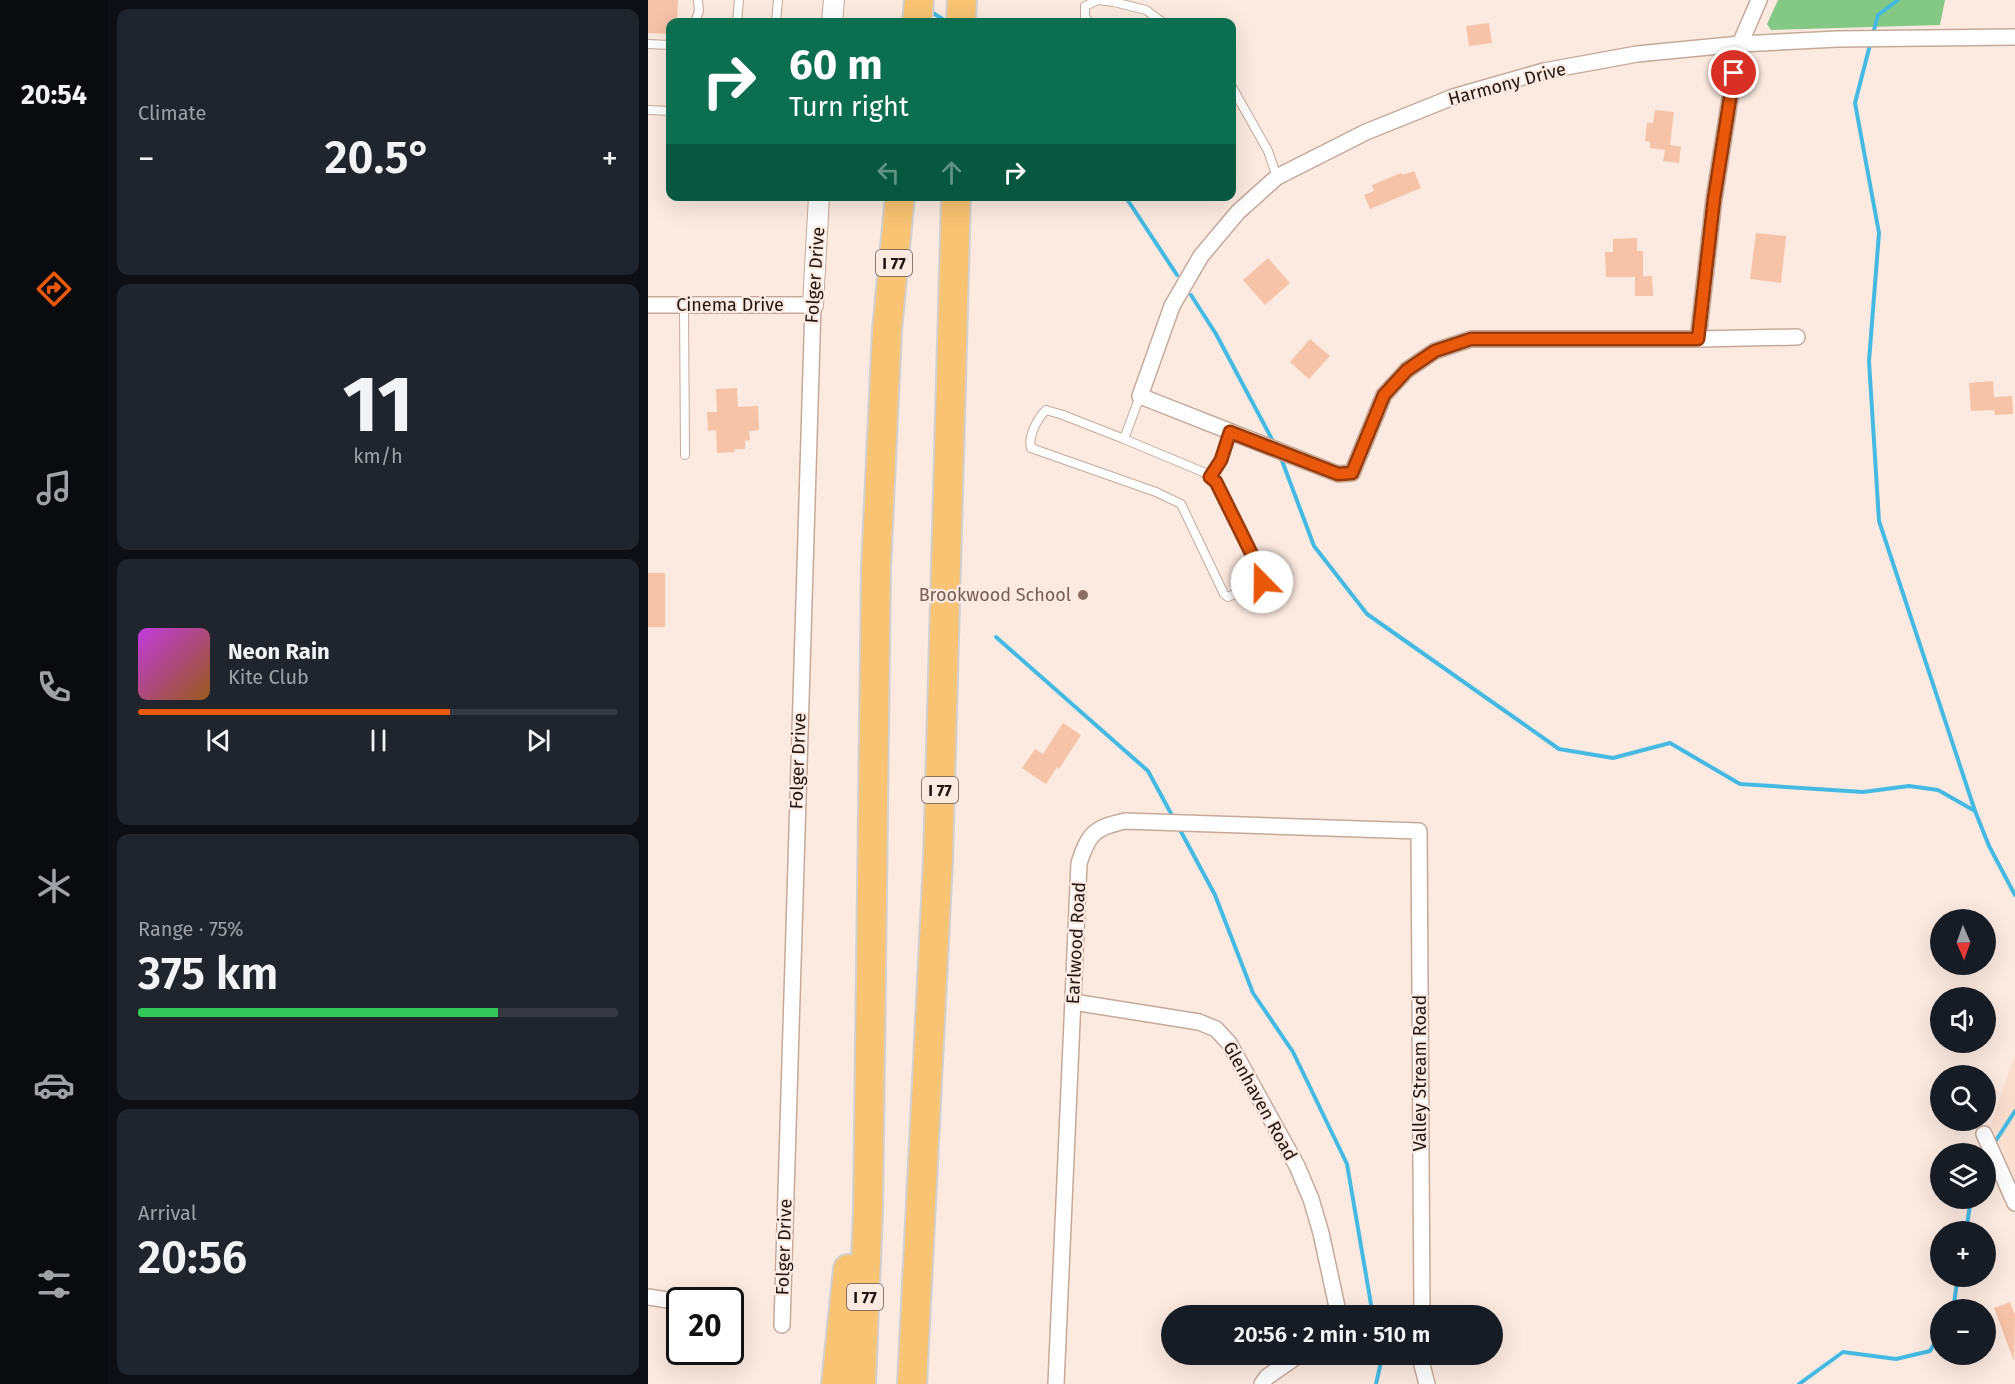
<!DOCTYPE html>
<html lang="en">
<head>
<meta charset="utf-8">
<style>
  body { margin:0; font-family:"Fira Sans",sans-serif; background:#20242c; color:#f1f3f6; height:100vh; display:flex; flex-direction:column; font-size:22px; white-space:nowrap }
  * { box-sizing:border-box; margin:0 }
  p { font-size:20px; color:#9ea1a6 }
  .icon { flex:none; width:33px; height:33px; fill:none; stroke:currentColor; stroke-width:2; stroke-linecap:round; stroke-linejoin:round }
  .map { position:relative; flex:1; overflow:hidden }
  .side { display:flex; flex-direction:column; gap:9px; padding:9px; background:#0d0f14; width:540px }
  .side>* { flex:none }
  .guide { position:absolute; left:18px; top:18px; width:570px; height:183px; border-radius:12px; box-shadow:0 6px 24px #0002; background:#0b6e4f; color:#fff; overflow:hidden }
  .needle { width:39px; rotate:178deg }
  .tools { position:absolute; left:1282px; top:909px; display:grid; gap:12px }
  .tools a { display:grid; place-items:center; width:66px; height:66px; border-radius:50%; background:#171b24; box-shadow:0 6px 24px #0002; font-size:30px }
  .speed { position:absolute; left:18px; top:1287px; display:flex; gap:12px; font-size:30px; font-weight:700; text-align:center }
  .speed>* { display:grid; place-content:center; width:78px; height:78px; border-radius:50%; background:#171b24; box-shadow:0 6px 24px #0002; line-height:1 }
  .speed .limit { border:3px solid #111; border-radius:9px; background:#fff; color:#111 }
  .pin { position:absolute; display:grid; place-items:center; width:51px; height:51px; color:#fff; margin:-26px; border:3px solid #fff; border-radius:50%; box-shadow:0 2px 6px #0007 }
  .me { position:absolute; width:66px; margin:-33px; rotate:338deg; stroke-linejoin:round; filter:drop-shadow(0 0 4px #0008) }
  .turn { display:flex; align-items:center; gap:21px; height:126px; padding:0 24px; font-size:27px }
  .turn .icon { width:78px; height:78px; stroke-width:2.5 }
  .turn b { display:block; font-size:42px; line-height:51px }
  .lanes { display:flex; align-items:center; height:57px; padding:0 24px; background:#0003; justify-content:center; gap:30px; direction:ltr }
  .lanes .off { opacity:.35 }
  .big { font-size:45px; font-weight:600; line-height:1.1 }
  .side .widget { flex:1; display:flex; flex-direction:column; justify-content:center; gap:9px; min-width:0; padding:0 21px; border-radius:12px; background:#20242c }
  .side .dial { align-items:center; gap:0 }
  .dial b { font-size:78px; line-height:1 }
  .song { display:flex; align-items:center; gap:18px }
  .cover { width:72px; height:72px; border-radius:9px; background:linear-gradient(135deg,hsl(290 70% 55%),hsl(30 70% 35%)) }
  .played { height:6px; border-radius:3px; background:linear-gradient(90deg,#ea580c 65%,#363941 65%) }
  .keys { display:flex; justify-content:space-around; direction:ltr }
  .heat { display:flex; justify-content:space-between; align-items:center; font-size:33px; direction:ltr }
  .charge { height:9px; border-radius:4px; background:linear-gradient(90deg,#34c759 75%,#363941 0) }
  .trip { position:absolute; left:513px; top:1305px; width:342px; height:60px; border-radius:30px; background:#171b24; box-shadow:0 6px 24px #0002; font-weight:600; line-height:60px; text-align:center }
  main { display:flex; flex:1; min-height:0 }
  .menu { display:flex; flex-direction:column; width:108px; justify-content:space-around; align-items:center; background:#090b0e; color:#9ea1a6 }
  .menu .icon { width:42px; height:42px }
  .menu .active { color:#ea580c }
  .menu b { font-size:27px; color:#f1f3f6 }
  .map>svg:first-child { display:block }
  .built { fill:#fddfd0 }
  .forest { fill:#83c885 }
  .lines { fill:none; stroke-linecap:round; stroke-linejoin:round }
  .stream { stroke:#44bae2; stroke-width:4 }
  .building { fill:#f6c2a8 }
  .service-casing { stroke:#c5a99b; stroke-width:10 }
  .minor-casing { stroke:#c5a99b; stroke-width:18 }
  .tertiary-casing { stroke:#c5a99b; stroke-width:22 }
  .motorway-casing { stroke:#d2d0cf; stroke-width:32 }
  .service { stroke:#fff; stroke-width:8 }
  .minor { stroke:#fff; stroke-width:15 }
  .tertiary { stroke:#fff; stroke-width:20 }
  .motorway { stroke:#f8c373; stroke-width:28 }
  .route-casing { stroke:#983908; stroke-width:15 }
  .route { stroke:#ea580c; stroke-width:10 }
  .education-dot { fill:#8d6e63; stroke:#fceae1; stroke-width:2 }
  .labels { text-anchor:middle; dominant-baseline:central; stroke-width:4.5; stroke-linejoin:round; paint-order:stroke }
  .shield { fill:#fceae1; stroke:#62564f; stroke-width:1.5 }
  .shield-label { font-size:16px; font-weight:bold; fill:#201611 }
  .street-label { font-size:18px; fill:#201611; stroke:#fceae1 }
  .education-label { font-size:18px; fill:#785e54; stroke:#fceae1; text-anchor:end }
</style>
</head>
<body>
<main>
<nav class="menu">
<b>20:54</b>
<svg class="icon active" aria-label="directions" viewBox="0 0 24 24"><path d="M12 3l9 9-9 9-9-9zM9 14v-3h6M13 9l2 2-2 2"/></svg>
<svg class="icon" aria-label="music" viewBox="0 0 24 24"><path d="M9 18V5l10-2v13"/><circle cx="6" cy="18" r="3"/><circle cx="16" cy="16" r="3"/></svg>
<svg class="icon" aria-label="phone" viewBox="0 0 24 24"><path d="M5 4h4l2 5-3 2q2 4 5 5l2-3 5 2v4C11 20 4 13 5 4z"/></svg>
<svg class="icon" aria-label="climate" viewBox="0 0 24 24"><path d="M12 3v18M4 7l16 10M4 17L20 7"/></svg>
<svg class="icon" aria-label="car" viewBox="0 0 24 24"><path d="M5 17H2v-5l4-1 3-4h7l3 4 3 1v5h-3M9 17h6M6 11h13"/><circle cx="7" cy="17" r="2"/><circle cx="17" cy="17" r="2"/></svg>
<svg class="icon" aria-label="filters" viewBox="0 0 24 24"><path d="M4 7h16M4 17h16"/><circle cx="9" cy="7" r="2"/><circle cx="15" cy="17" r="2"/></svg>
</nav>
<section class="side">
<div class="widget"><p>Climate</p>
<div class="heat"><a>−</a><b class="big">20.5°</b><a>+</a></div>
</div>
<div class="widget dial"><b>11</b><p>km/h</p></div>
<div class="widget">
<div class="song"><i class="cover"></i><div><b>Neon Rain</b><p>Kite Club</p></div></div>
<div class="played"></div>
<div class="keys"><svg class="icon" aria-label="previous" viewBox="0 0 24 24"><path d="M18 5L8 12l10 7zM5 5v14"/></svg><svg class="icon" aria-label="pause" viewBox="0 0 24 24"><path d="M8 5v14M16 5v14"/></svg><svg class="icon" aria-label="next" viewBox="0 0 24 24"><path d="M6 5l10 7-10 7zM19 5v14"/></svg></div>
</div>
<div class="widget"><p>Range · 75%</p><b class="big">375 km</b><div class="charge"></div></div>
<div class="widget"><p>Arrival</p><b class="big">20:56</b></div>
</section>
<div class="map">
<svg width="1367" height="1384" viewBox="0 0 1367 1384">
  <rect width="100%" height="100%" fill="#fceae1"/>
  <polygon class="built" points="1367,1054 1367,1179 1343,1125"/>
  <polygon class="forest" points="1130,0 1297,0 1292,25 1123,30 1119,24"/>
  <g class="lines">
    <g class="stream">
      <polyline points="282,11 299,22"/>
      <polyline points="1225,34 1230,15 1250,0"/>
      <polyline points="1223,41 1207,103 1231,233 1221,361 1231,521 1327,811 1341,846 1367,895"/>
      <polyline points="477,196 529,275"/>
      <polyline points="543,295 568,334 626,443"/>
      <polyline points="633,458 666,546 719,614 911,749 965,758 1022,743 1092,784 1215,792 1261,786 1290,790 1327,811"/>
      <polyline points="348,637 500,771 526,819"/>
      <polyline points="531,828 567,895 605,993 645,1052 699,1164 725,1316"/>
      <polyline points="1345,1145 1367,1111"/>
      <polyline points="1318,1232 1323,1198"/>
      <polyline points="1305,1310 1310,1276"/>
      <polyline points="728,1384 733,1362 731,1354"/>
      <polyline points="1151,1384 1195,1352 1248,1359 1282,1351 1293,1332"/>
    </g>
  </g>
  <g class="building">
    <polygon points="0,0 30,0 29,22 22,22 22,34 0,33"/>
    <polygon points="841,23 844,43 821,46 818,26"/>
    <polygon points="1007,110 1026,112 1022,145 1033,147 1031,163 1015,161 1017,150 1002,148 1002,142 997,141 999,123 1005,123"/>
    <polygon points="766,171 773,188 722,209 716,195 726,191 724,185 753,173 754,175"/>
    <polygon points="1108,233 1138,236 1133,283 1102,279"/>
    <polygon points="989,238 989,251 995,251 995,277 958,277 957,252 965,252 965,239"/>
    <polygon points="620,258 642,283 617,305 595,280"/>
    <polygon points="1004,276 1005,296 987,296 987,277"/>
    <polygon points="662,339 682,356 661,379 642,362"/>
    <polygon points="1345,381 1346,397 1364,396 1365,414 1347,415 1346,410 1323,411 1321,383"/>
    <polygon points="89,388 90,407 110,406 111,430 101,431 102,440 97,441 97,449 86,449 87,452 69,453 68,430 60,431 59,412 69,412 68,389"/>
    <rect x="0" y="573" width="17" height="54"/>
    <polygon points="415,723 433,735 411,769 409,767 398,784 374,768 387,749 395,754"/>
    <polygon points="1362,1302 1367,1315 1366,1361 1346,1308"/>
  </g>
  <g class="lines">
    <defs>
      <g id="service">
        <polyline points="47,22 51,11 50,0"/>
        <polyline points="89,22 91,0"/>
        <polyline points="128,22 130,0"/>
        <polyline points="441,22 437,17 437,6 450,0 466,2 498,10 514,22"/>
        <polyline points="0,44 22,45"/>
        <polyline points="584,87 620,151 629,177"/>
        <polyline points="0,110 22,111"/>
        <polyline points="36,305 37,455"/>
        <path d="M476,439L555,472L568,482L614,575V582L580,597L576,594L533,504L508,492L383,448C380,436 389,419 398,410L415,415L476,439L492,396"/>
        <polyline points="562,477 573,460 583,432"/>
      </g>
      <g id="minor">
        <polyline points="0,305 165,305 134,1325"/>
        <polyline points="1149,337 1050,339 823,339 787,351 759,370 736,395 704,473 690,474 492,396 524,306 553,256 590,212 629,177 718,132 805,97 896,71 989,54 1092,44 1190,39 1367,37"/>
        <polyline points="1050,339 1066,199 1086,73 1092,44 1111,0"/>
        <polyline points="425,1002 551,1022 568,1029 581,1043 649,1166 663,1199 673,1233 691,1316"/>
        <polyline points="1336,1134 1367,1203"/>
        <polyline points="0,1297 32,1302"/>
        <polyline points="774,1354 774,1365 779,1384"/>
        <path d="M408,1384L431,863C441,833 446,828 477,821L771,831L774,1316"/>
        <polyline points="614,1384 619,1377 652,1354"/>
      </g>
      <g id="tertiary">
        <polyline points="184,22 186,0"/>
        <polyline points="165,305 171,196"/>
      </g>
      <g id="motorway">
        <polyline points="269,22 271,0"/>
        <polyline points="313,22 314,0"/>
        <polyline points="188,1384 200,1269"/>
        <polyline points="213,1384 220,1210 228,568 239,330 252,196"/>
        <polyline points="264,1384 290,860 308,196"/>
      </g>
    </defs>
    <use href="#service" class="service-casing"/>
    <use href="#minor" class="minor-casing"/>
    <use href="#tertiary" class="tertiary-casing"/>
    <use href="#motorway" class="motorway-casing"/>
    <use href="#service" class="service"/>
    <use href="#minor" class="minor"/>
    <use href="#tertiary" class="tertiary"/>
    <use href="#motorway" class="motorway"/>
  </g>
  <g class="lines">
    <defs>
      <polyline id="route" points="614,582 614,575 568,482 562,477 573,460 582,432 690,474 704,473 736,395 759,370 787,351 823,339 1050,339 1066,199 1086,73"/>
    </defs>
    <use href="#route" class="route-casing"/>
    <use href="#route" class="route"/>
  </g>
  <circle class="education-dot" cx="435" cy="595" r="6"/>
  <g class="labels">
    <g class="shield">
      <rect x="228" y="250" width="36" height="26" rx="4.5"/>
      <rect x="274" y="777" width="36" height="26" rx="4.5"/>
      <rect x="199" y="1284" width="36" height="26" rx="4.5"/>
    </g>
    <g class="shield-label">
      <text x="246" y="263">I 77</text>
      <text x="292" y="790">I 77</text>
      <text x="217" y="1297">I 77</text>
    </g>
    <g class="street-label">
      <text transform="translate(859 84) rotate(-15)">Harmony Drive</text>
      <text transform="translate(167 275) rotate(-86)">Folger Drive</text>
      <text x="82" y="305">Cinema Drive</text>
      <text transform="translate(150 761) rotate(-88)">Folger Drive</text>
      <text transform="translate(428 943) rotate(-87)">Earlwood Road</text>
      <text transform="translate(772 1073) rotate(-90)">Valley Stream Road</text>
      <text transform="translate(612 1101) rotate(61)">Glenhaven Road</text>
      <text transform="translate(136 1247) rotate(-88)">Folger Drive</text>
    </g>
    <g class="education-label">
      <text x="423" y="595">Brookwood School</text>
    </g>
  </g>
</svg>
<div class="tools">
<a><svg class="needle" viewBox="-14 -14 28 28"><path d="M0-13l5 13h-10z" fill="#e53935"/><path d="M0 13l5-13h-10z" fill="#9ea1a6"/></svg></a>
<a><svg class="icon" aria-label="sound" viewBox="0 0 24 24"><path d="M4 9h4l5-4v14l-5-4H4zM17 9q2 3 0 6"/></svg></a>
<a><svg class="icon" aria-label="search" viewBox="0 0 24 24"><circle cx="10" cy="10" r="6"/><path d="M15 15l6 6"/></svg></a>
<a><svg class="icon" aria-label="layers" viewBox="0 0 24 24"><path d="M12 4l9 5-9 5-9-5zM3 14l9 5 9-5"/></svg></a>
<a>+</a>
<a>−</a>
</div>
<div class="speed"><div class="limit">20</div></div>
<div class="pin" style="left:1086px;top:73px;background:#d93025"><svg class="icon" aria-label="arrive" viewBox="0 0 24 24"><path d="M6 21V4h12l-3 4 3 4H6"/></svg></div>
<svg class="me" style="left:614px;top:582px" viewBox="-20 -20 40 40"><circle r="19" fill="#fff"/><path d="M0-13L10 11 0 6-10 11z" fill="#ea580c"/></svg>
<div class="trip">20:56 · 2 min · 510 m</div>
<div class="guide">
<div class="turn"><svg class="icon" aria-label="right" viewBox="0 0 24 24"><path d="M7 20v-9h11M14 6l5 5-5 5"/></svg><div><b>60 m</b>Turn right</div></div>
<div class="lanes"><svg class="icon off" aria-label="left" viewBox="0 0 24 24"><path d="M17 20v-9H6M10 6l-5 5 5 5"/></svg><svg class="icon off" aria-label="ahead" viewBox="0 0 24 24"><path d="M12 20V5M6 11l6-6 6 6"/></svg><svg class="icon" aria-label="right" viewBox="0 0 24 24"><path d="M7 20v-9h11M14 6l5 5-5 5"/></svg></div>
</div>
</div>
</main>
</body>
</html>
